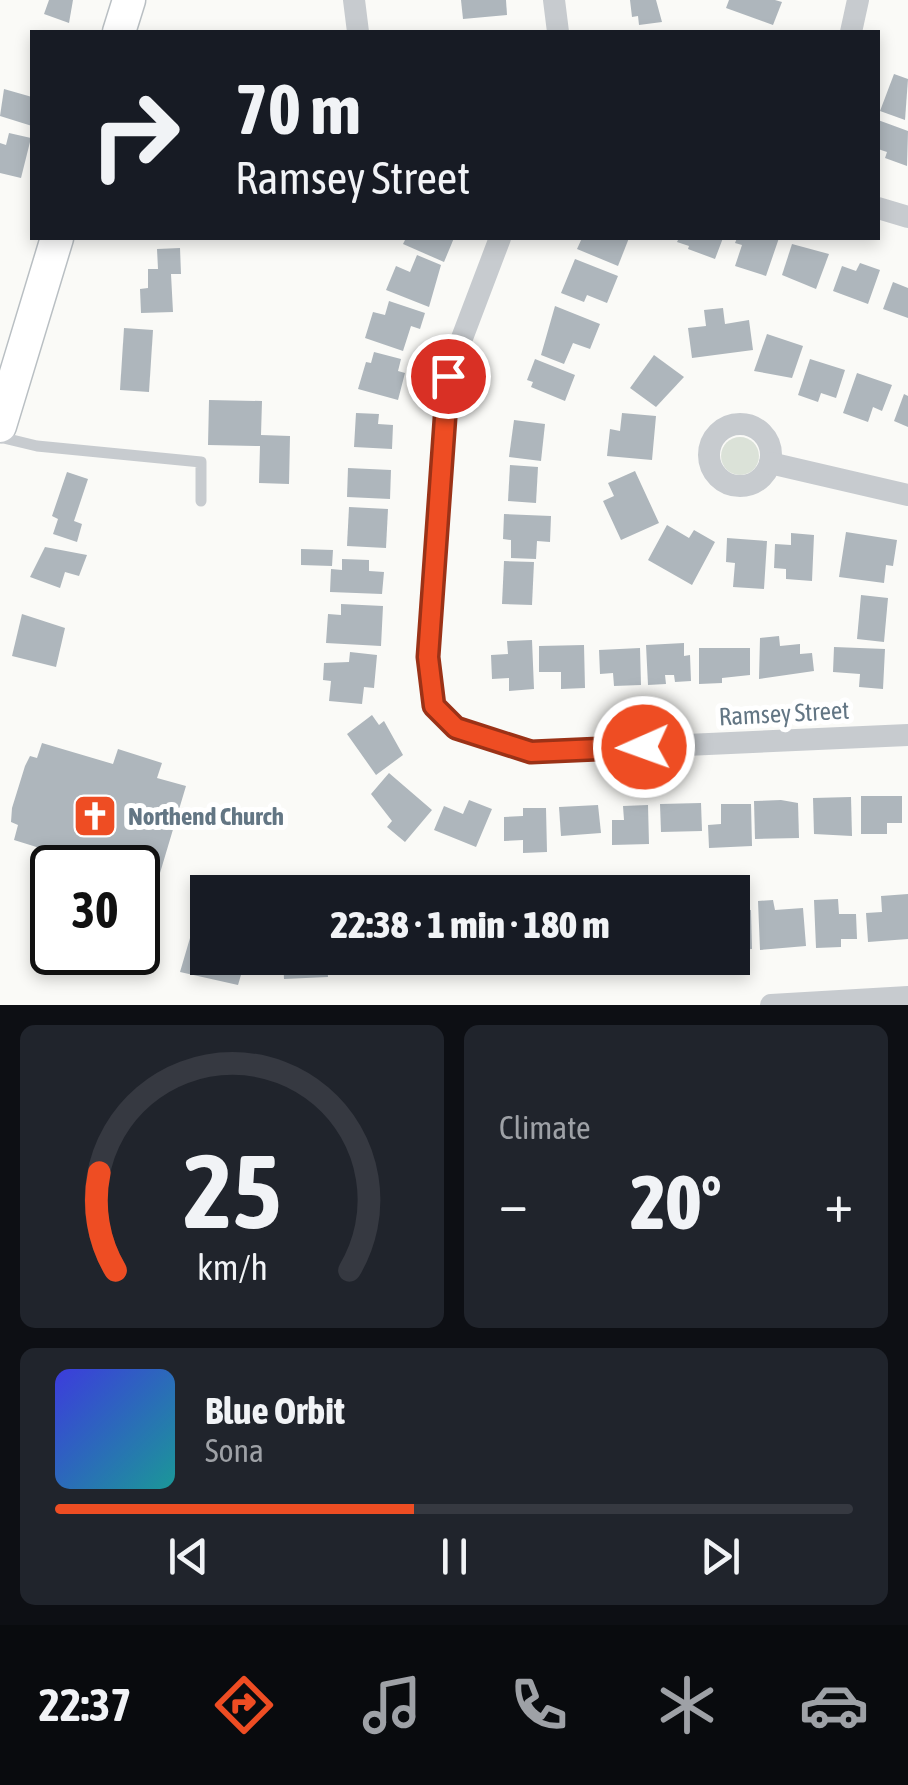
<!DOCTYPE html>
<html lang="en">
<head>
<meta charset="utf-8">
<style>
  body { margin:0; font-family:"Asap Condensed",sans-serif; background:#20242c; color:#f1f3f6; height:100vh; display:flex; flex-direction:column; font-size:38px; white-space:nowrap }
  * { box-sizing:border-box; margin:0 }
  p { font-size:32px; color:#9ea1a6 }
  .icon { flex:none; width:55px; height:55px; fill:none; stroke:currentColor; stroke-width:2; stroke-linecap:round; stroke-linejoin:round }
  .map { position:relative; height:1005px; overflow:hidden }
  .details { display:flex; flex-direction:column; gap:20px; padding:20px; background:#0d0f14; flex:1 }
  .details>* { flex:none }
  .top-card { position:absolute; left:30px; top:30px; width:850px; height:210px; border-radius:0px; box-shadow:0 5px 15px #0003; background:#171b24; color:#f1f3f6; overflow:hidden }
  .speed { position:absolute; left:30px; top:845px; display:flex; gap:20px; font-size:50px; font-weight:700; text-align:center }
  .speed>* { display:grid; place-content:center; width:130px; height:130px; border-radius:50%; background:#171b24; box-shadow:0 5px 15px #0003; line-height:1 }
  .speed .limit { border:5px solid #111; border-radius:15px; background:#fff; color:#111 }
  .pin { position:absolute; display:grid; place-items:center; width:85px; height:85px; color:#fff; margin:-42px; border:5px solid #fff; border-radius:50%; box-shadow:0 2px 10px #0007 }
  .me { position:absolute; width:110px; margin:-55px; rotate:268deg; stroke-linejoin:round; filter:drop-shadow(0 0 8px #0008) }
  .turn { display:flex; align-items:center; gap:35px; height:210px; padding:0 40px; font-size:45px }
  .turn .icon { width:130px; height:130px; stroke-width:2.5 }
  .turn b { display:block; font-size:70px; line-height:85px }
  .big { font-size:75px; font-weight:800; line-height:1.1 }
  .details .tile { flex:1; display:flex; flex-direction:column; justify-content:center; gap:15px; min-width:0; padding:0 35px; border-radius:15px; background:#20242c }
  .details .dial { align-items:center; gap:0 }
  .dial svg { height:260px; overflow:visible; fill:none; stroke:#363941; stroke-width:7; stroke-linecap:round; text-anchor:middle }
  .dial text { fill:#f1f3f6; stroke:none }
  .song { display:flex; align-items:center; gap:30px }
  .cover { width:120px; height:120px; border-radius:15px; background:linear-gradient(135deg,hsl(240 70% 55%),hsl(180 70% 35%)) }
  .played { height:10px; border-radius:5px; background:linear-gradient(90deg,#ee4d23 45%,#363941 45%) }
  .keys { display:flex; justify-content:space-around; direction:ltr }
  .heat { display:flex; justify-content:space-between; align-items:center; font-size:55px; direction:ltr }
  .details .tiles { flex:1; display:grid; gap:20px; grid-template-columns:1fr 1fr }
  .tile:last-child { grid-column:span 2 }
  .trip { position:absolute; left:190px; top:875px; width:560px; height:100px; border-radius:0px; background:#171b24; box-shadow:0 5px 15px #0003; font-weight:800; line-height:100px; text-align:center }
  .menu { display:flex; height:160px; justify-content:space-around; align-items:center; background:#090b0e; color:#9ea1a6 }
  .menu .icon { width:70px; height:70px }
  .menu .current { color:#ee4d23 }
  .menu b { font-size:45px; color:#f1f3f6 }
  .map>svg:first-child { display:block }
  .green { fill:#dbe2d8 }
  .building { fill:#aeb6bc }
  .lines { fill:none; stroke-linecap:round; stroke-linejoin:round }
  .secondary-casing { stroke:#b9bfc3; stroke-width:35 }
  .service { stroke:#c7cbcf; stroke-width:11 }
  .minor { stroke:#c7cbcf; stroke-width:22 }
  .secondary { stroke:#fff; stroke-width:32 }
  .route-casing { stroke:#9b3217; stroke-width:25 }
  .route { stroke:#ee4d23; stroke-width:18 }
  .labels { text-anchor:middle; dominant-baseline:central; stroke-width:10; stroke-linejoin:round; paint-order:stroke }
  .street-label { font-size:25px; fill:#637684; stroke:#fff }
  .poi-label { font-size:25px; font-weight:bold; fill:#637684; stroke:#fff; text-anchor:start }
</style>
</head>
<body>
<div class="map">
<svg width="908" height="1005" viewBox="0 0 908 1005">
  <rect width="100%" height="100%" fill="#fafaf7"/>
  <circle class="green" cx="740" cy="456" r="19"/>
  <g class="building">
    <polygon points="49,0 73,0 69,23 44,14"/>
    <polygon points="461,0 506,0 507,15 463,19"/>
    <polygon points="630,0 656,0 662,22 639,25 638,16 632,17"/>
    <polygon points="729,0 775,0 782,2 773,25 726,8"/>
    <polygon points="894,74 908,79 905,120 880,111"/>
    <polygon points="4,89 32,97 32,126 0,116"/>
    <polygon points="878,120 908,131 907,166 885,158 887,152 878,149"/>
    <polygon points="9,133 31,138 21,178 0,173 0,143 6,145"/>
    <polygon points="406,238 454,238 444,262 403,244"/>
    <polygon points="582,238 629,238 618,266 577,249"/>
    <polygon points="679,238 723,238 715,259 688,249 689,246 677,242"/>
    <polygon points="737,238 779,238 766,276 735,266 742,245 735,243"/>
    <polygon points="792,244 829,254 816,289 782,275"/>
    <polygon points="180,248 181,274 171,274 173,312 141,313 140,289 148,288 148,269 158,269 157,249"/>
    <polygon points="417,255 441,265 429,307 386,290 396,266 410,272"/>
    <polygon points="575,259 618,276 607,303 587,295 584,302 561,293"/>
    <polygon points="860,263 880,270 868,304 833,291 842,266 856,271"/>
    <polygon points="893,282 908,288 908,318 883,309"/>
    <polygon points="389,301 425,313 420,329 411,326 403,351 365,338 373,312 385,315"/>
    <polygon points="555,306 600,324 590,349 573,343 564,364 541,355"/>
    <polygon points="723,308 725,324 749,320 753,350 692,358 688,328 706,326 704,310"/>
    <polygon points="124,328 153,330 149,392 120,390"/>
    <polygon points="767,334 803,346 792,378 754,371"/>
    <polygon points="374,352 401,359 398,371 405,373 398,400 358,389 366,362 371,363"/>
    <polygon points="654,355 684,377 656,407 630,388"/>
    <polygon points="535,359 575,375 565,401 531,387 533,382 527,380"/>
    <polygon points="810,359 845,370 836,398 821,393 818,402 798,395"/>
    <polygon points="857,373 892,385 882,411 873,407 868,422 843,413"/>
    <polygon points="904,394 908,396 908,427 894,421"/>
    <polygon points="209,400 262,401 261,435 290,436 289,484 259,483 260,446 208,445"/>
    <polygon points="356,413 379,414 378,424 393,425 392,449 354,447"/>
    <polygon points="622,413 656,416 652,460 607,456 610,429 620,431"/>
    <polygon points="514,420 545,424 541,461 509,457"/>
    <polygon points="510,465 538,467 536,503 508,501"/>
    <polygon points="348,468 391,470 390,499 347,497"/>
    <polygon points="635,471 659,523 621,540 603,501 614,496 608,483"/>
    <polygon points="67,472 88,479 74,521 82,524 77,542 53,534 58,519 52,516"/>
    <polygon points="349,507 388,509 386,548 347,546"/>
    <polygon points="504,514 551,516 550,542 537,541 536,559 511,558 511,540 503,539"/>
    <polygon points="667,525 689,538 694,530 715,542 692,585 648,560"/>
    <polygon points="846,532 897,540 893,566 886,565 884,583 839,577"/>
    <polygon points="791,533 814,535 812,581 786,579 786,569 774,568 775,544 791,545"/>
    <polygon points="727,538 767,541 764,589 733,587 735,563 726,562"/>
    <polygon points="45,547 87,555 79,576 65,572 60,588 30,577"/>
    <polygon points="301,549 333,550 332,566 301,565"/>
    <polygon points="342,559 369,560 369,571 384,572 382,594 330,592 331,569 342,570"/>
    <polygon points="504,561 534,562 532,605 502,604"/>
    <polygon points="861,595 888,598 884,642 857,639"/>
    <polygon points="341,604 383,606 381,646 326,643 328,614 341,615"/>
    <polygon points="22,614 65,628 56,667 12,656"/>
    <polygon points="779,636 780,646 800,644 800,654 812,653 814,671 759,679 760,638"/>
    <polygon points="532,640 534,689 509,691 509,678 492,679 491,655 508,654 507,641"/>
    <polygon points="684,643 684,656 690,655 691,681 675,682 674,675 665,675 666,684 648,685 646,645"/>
    <polygon points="584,645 585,688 561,689 561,672 539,672 539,646"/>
    <polygon points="834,647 885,649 883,689 859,687 860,674 833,672"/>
    <polygon points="640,648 641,685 614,686 613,673 600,674 599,650"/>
    <polygon points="699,648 750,648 750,675 722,678 722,683 699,684"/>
    <polygon points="350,652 377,655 374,688 364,687 362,704 329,701 331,681 323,680 324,663 349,662"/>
    <polygon points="372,715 379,725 384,721 403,755 376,775 347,734"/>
    <polygon points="42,743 113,764 118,749 162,763 157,778 186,786 157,883 138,878 138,868 104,868 14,840 18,825 11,822 12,808 25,766 30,756 37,758"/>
    <polygon points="389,773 432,810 405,842 387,827 392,821 371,794"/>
    <polygon points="861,796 902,796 902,823 887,823 887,834 861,834"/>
    <polygon points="851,797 852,836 814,834 813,798"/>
    <polygon points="469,800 492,809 476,847 434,830 444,806 463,814"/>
    <polygon points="781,800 798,803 799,838 755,839 754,801"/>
    <polygon points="701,803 702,831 661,832 660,804"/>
    <polygon points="721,804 751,804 752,846 709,848 708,825 721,824"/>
    <polygon points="598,805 601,833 561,836 559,807"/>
    <polygon points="648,805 649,844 612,845 612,820 624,820 623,806"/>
    <polygon points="523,808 546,808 547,852 523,853 523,840 504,841 504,817 523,816"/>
    <polygon points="908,894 908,939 868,942 866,913 882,912 881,896"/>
    <polygon points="838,899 839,914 856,914 857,939 841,939 841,947 816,948 814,900"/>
    <polygon points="773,900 775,910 803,908 806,946 760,950 758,901"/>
    <polygon points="734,910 751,910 752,949 732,950"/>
    <polygon points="190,938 208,943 208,958 246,958 238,985 180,972"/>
    <polygon points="283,958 327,958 328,977 284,979"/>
    <polygon points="337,958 380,958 381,968 337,973"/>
    <polygon points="391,958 436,958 436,967 392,969"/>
    <polygon points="443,958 480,958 480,960 470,961 471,966 444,968"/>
  </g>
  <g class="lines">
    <defs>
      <g id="secondary">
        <polyline points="119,32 129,0"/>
        <polyline points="0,426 57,238"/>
      </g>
    </defs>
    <use href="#secondary" class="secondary-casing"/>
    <polyline class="service" points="0,437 37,446 201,462 201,501"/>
    <g class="minor">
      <polyline points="354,0 358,32"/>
      <polyline points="554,0 558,32"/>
      <polyline points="851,32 858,0"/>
      <polyline points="878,208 908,217"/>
      <polyline points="500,238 448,375 428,657 434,706 456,728 531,752 908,735"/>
      <circle cx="740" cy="455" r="31"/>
      <polyline points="770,463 908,495"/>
      <polyline points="771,1005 908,997"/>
    </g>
    <use href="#secondary" class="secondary"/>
  </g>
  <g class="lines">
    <defs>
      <polyline id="route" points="448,376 428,657 434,706 456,728 531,752 644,747"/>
    </defs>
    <use href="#route" class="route-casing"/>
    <use href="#route" class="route"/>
  </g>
  <defs>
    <symbol id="church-square" viewBox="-11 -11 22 22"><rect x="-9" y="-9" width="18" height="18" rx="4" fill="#ee4d23" stroke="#fff"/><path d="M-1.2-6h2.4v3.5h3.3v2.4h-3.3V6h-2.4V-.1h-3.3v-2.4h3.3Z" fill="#fff"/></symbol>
  </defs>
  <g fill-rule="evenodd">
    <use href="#church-square" x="70" y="791" width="50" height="50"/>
  </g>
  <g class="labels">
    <g class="street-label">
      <text transform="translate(784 713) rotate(-3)">Ramsey Street</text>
    </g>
    <g class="poi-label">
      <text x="128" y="816">Northend Church</text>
    </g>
  </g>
</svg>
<div class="speed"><div class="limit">30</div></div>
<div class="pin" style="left:448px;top:376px;background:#d93025"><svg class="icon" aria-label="arrive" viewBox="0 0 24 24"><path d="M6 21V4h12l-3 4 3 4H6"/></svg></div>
<svg class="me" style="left:644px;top:747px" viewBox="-20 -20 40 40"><circle r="17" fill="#ee4d23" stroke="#fff" stroke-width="3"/><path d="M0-11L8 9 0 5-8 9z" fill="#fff"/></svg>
<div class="trip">22:38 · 1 min · 180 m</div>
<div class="top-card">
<div class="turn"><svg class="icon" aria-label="right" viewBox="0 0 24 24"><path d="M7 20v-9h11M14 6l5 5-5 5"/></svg><div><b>70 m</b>Ramsey Street</div></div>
</div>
</div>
<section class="details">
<div class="tiles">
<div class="tile dial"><svg viewBox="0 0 100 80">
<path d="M14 69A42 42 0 1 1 86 69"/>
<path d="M14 69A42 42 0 0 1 9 39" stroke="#ee4d23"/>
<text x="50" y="56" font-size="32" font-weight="700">25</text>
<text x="50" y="72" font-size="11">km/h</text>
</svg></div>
<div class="tile"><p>Climate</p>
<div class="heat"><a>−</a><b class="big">20°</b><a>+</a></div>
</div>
<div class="tile">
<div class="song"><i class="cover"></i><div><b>Blue Orbit</b><p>Sona</p></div></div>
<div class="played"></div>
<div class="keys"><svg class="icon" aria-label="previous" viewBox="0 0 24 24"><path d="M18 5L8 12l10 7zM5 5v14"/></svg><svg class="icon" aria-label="pause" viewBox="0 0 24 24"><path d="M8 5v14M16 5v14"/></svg><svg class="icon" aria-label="next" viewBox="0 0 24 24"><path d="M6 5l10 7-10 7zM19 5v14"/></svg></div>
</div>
</div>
</section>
<nav class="menu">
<b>22:37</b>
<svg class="icon current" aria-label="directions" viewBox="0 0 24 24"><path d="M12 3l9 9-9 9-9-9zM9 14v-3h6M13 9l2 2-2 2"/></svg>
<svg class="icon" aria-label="music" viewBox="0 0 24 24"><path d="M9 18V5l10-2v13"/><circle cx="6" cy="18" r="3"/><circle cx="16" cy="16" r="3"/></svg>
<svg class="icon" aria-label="phone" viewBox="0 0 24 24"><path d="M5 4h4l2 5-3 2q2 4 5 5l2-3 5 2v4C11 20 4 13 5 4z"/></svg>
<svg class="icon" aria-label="climate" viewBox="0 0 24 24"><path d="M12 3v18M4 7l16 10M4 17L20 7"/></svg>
<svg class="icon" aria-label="car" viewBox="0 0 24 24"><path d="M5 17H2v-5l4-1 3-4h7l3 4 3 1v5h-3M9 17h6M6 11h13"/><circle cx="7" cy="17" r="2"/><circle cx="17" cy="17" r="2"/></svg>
</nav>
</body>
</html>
